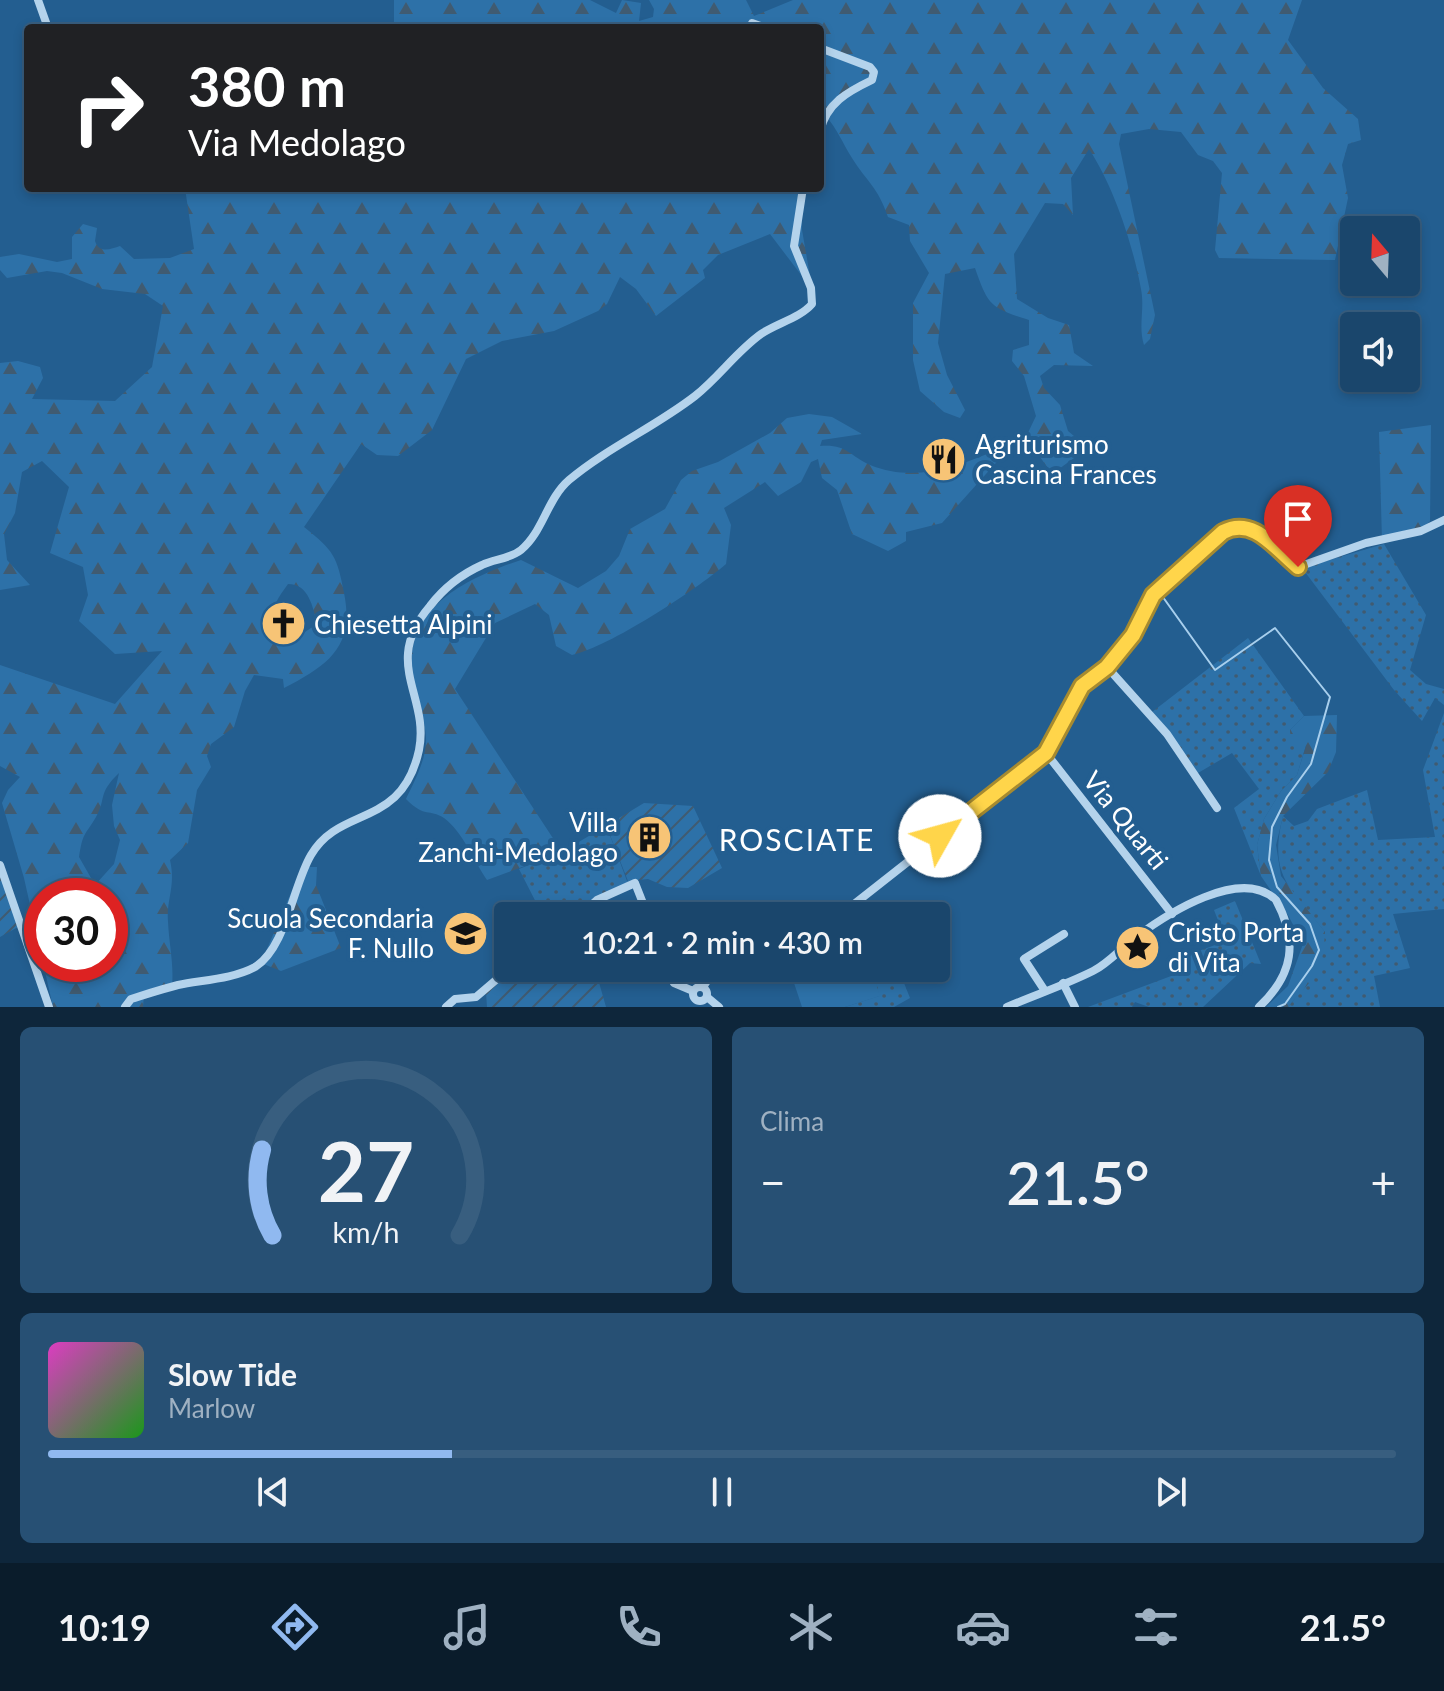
<!DOCTYPE html>
<html lang="it">
<head>
<meta charset="utf-8">
<style>
  body { margin:0; font-family:Lato,sans-serif; background:#275074; color:#f1f3f6; height:100vh; display:flex; flex-direction:column; font-size:30px; white-space:nowrap }
  * { box-sizing:border-box; margin:0 }
  p { font-size:26px; color:#9fb1c2 }
  .icon { flex:none; width:44px; height:44px; fill:none; stroke:currentColor; stroke-width:2; stroke-linecap:round; stroke-linejoin:round }
  .map { position:relative; height:1007px; overflow:hidden }
  .sheet { display:flex; flex-direction:column; gap:20px; padding:20px; background:#0e263b; flex:1 }
  .sheet>* { flex:none }
  .guide { position:absolute; left:24px; top:24px; width:800px; height:168px; border-radius:8px; box-shadow:0 4px 12px #0003,0 0 0 2px #385e7f; background:#202124; color:#fff; overflow:hidden }
  .needle { width:52px; rotate:341deg }
  .controls { position:absolute; left:1340px; top:216px; display:grid; gap:16px }
  .controls a { display:grid; place-items:center; width:80px; height:80px; border-radius:8px; background:#1a466c; box-shadow:0 4px 12px #0003,0 0 0 2px #385e7f; font-size:40px }
  .speed { position:absolute; left:24px; top:878px; display:flex; gap:16px; font-size:40px; font-weight:700; text-align:center }
  .speed>* { display:grid; place-content:center; width:104px; height:104px; border-radius:50%; background:#1a466c; box-shadow:0 4px 12px #0003,0 0 0 2px #385e7f; line-height:1 }
  .speed .limit { border:12px solid #d22; background:#fff; color:#111 }
  .pin { position:absolute; display:grid; place-items:center; width:68px; height:68px; color:#fff; margin:-82px -34px; border-radius:50% 50% 50% 0; rotate:-45deg; box-shadow:0 0 8px #0007 }
  .pin .icon { rotate:45deg }
  .me { position:absolute; width:88px; margin:-44px; rotate:52deg; stroke-linejoin:round; filter:drop-shadow(0 0 6px #0008) }
  .turn { display:flex; align-items:center; gap:28px; height:168px; padding:0 32px; font-size:36px }
  .turn .icon { width:104px; height:104px; stroke-width:2.5 }
  .turn b { display:block; font-size:56px; line-height:68px }
  .big { font-size:60px; font-weight:600; line-height:1.1 }
  .sheet .widget { flex:1; display:flex; flex-direction:column; justify-content:center; gap:12px; min-width:0; padding:0 28px; border-radius:12px; background:#275074 }
  .sheet .dial { align-items:center; gap:0 }
  .dial svg { height:208px; overflow:visible; fill:none; stroke:#385e7f; stroke-width:7; stroke-linecap:round; text-anchor:middle }
  .dial text { fill:#f1f3f6; stroke:none }
  .song { display:flex; align-items:center; gap:24px }
  .cover { width:96px; height:96px; border-radius:12px; background:linear-gradient(135deg,hsl(310 70% 55%),hsl(120 70% 35%)) }
  .played { height:8px; border-radius:4px; background:linear-gradient(90deg,#90b9f0 30%,#385e7f 30%) }
  .keys { display:flex; justify-content:space-around; direction:ltr }
  .heat { display:flex; justify-content:space-between; align-items:center; font-size:44px; direction:ltr }
  .sheet .tiles { flex:1; display:grid; gap:20px; grid-template-columns:1fr 1fr }
  .widget:last-child { grid-column:span 2 }
  .trip { position:absolute; left:494px; top:902px; width:456px; height:80px; border-radius:8px; background:#1a466c; box-shadow:0 4px 12px #0003,0 0 0 2px #385e7f; font-weight:600; line-height:80px; text-align:center }
  .tabs { display:flex; height:128px; justify-content:space-around; align-items:center; background:#0a1c2b; color:#9fb1c2 }
  .tabs .icon { width:56px; height:56px }
  .tabs .on { color:#90b9f0 }
  .tabs b { font-size:36px; color:#f1f3f6 }
  .map>svg:first-child { display:block }
  .grass { fill:url(#grass-dots) }
  .forest { fill:url(#forest-firs); fill-rule:evenodd }
  .garden { fill:url(#garden-furrows) }
  .pitch { fill:#2d71a8 }
  .lines { fill:none; stroke-linecap:round; stroke-linejoin:round }
  .stream { stroke:#a8cfed; stroke-width:2 }
  .minor { stroke:#b4d3ec; stroke-width:8 }
  .route-casing { stroke:#a68a30; stroke-width:20 }
  .route { stroke:#ffd54a; stroke-width:14 }
  .labels { text-anchor:middle; dominant-baseline:central; stroke-width:8; stroke-linejoin:round; paint-order:stroke }
  .poi-label { font-size:26px; fill:#fff; stroke:#235e90; text-anchor:start }
  .street-label { font-size:26px; fill:#fff; stroke:#235e90 }
  .quarter-label { font-size:30px; letter-spacing:2px; fill:#fff; stroke:#235e90 }
</style>
</head>
<body>
<div class="map">
<svg width="1444" height="1007" viewBox="0 0 1444 1007">
  <defs>
    <pattern id="grass-dots" width="8" height="8" patternUnits="userSpaceOnUse" patternTransform="scale(2)"><rect width="8" height="8" fill="#2d71a8"/><path d="M2 2h.1M6 6h.1" fill="none" stroke="#405b71" stroke-width="1.8" stroke-linecap="round"/></pattern>
    <pattern id="forest-firs" width="22" height="20" patternUnits="userSpaceOnUse" patternTransform="scale(2)"><rect width="22" height="20" fill="#2d71a8"/><path d="M5 1l3.5 6h-7zM16 11l3.5 6h-7z" fill="#405b71"/></pattern>
    <pattern id="garden-furrows" width="10" height="10" patternUnits="userSpaceOnUse" patternTransform="scale(2)"><rect width="10" height="10" fill="#2d71a8"/><path d="M-1 1l2-2M0 10L10 0M9 11l2-2" fill="none" stroke="#405b71"/></pattern>
  </defs>
  <rect width="100%" height="100%" fill="#235e90"/>
  <g class="grass">
    <polygon points="1384,544 1426,615 1410,670 1426,684 1444,689 1444,705 1435,698 1422,721 1394,690 1302,568"/>
    <polygon points="1248,638 1304,716 1290,730 1306,745 1297,775 1281,791 1264,819 1257,845 1261,876 1234,808 1259,789 1232,753 1198,773 1152,712"/>
    <path d="M1444,713V909L1393,914L1410,968L1374,976L1380,1007H1288L1296,997L1325,932C1290,887 1268,876 1283,816L1294,826L1308,821L1317,809L1367,790L1378,840L1435,837L1423,770Z"/>
    <polygon points="614,821 608,830 627,881 635,883 579,916 543,916 519,869 562,852"/>
    <polygon points="1235,901 1261,964 1250,963 1203,1007 1149,1007 1135,1002 1132,1007 1088,1007 1190,969 1185,956 1226,941 1214,910"/>
    <polygon points="871,968 898,968 910,998 894,1007 845,1007 879,996"/>
  </g>
  <g class="forest">
    <path d="M394,0H590L616,13L622,0L641,3L639,21L653,17L654,9L649,0H746L754,16L793,0H1302L1288,40L1323,88L1358,119L1361,140L1348,144L1342,165L1348,198L1335,260L1219,258L1215,250L1222,173L1213,161L1198,155L1181,132L1149,129L1121,134L1119,144L1155,315L1150,339L1144,345C1138,326 1145,309 1141,289C1133,245 1114,187 1089,149L1071,178L1073,215L1063,204L1045,203L1014,254L1017,299L1048,318L1069,325L1074,353L1093,366L1054,365L1040,376L1044,388L1060,405L1068,431L1081,442L1074,458L1052,474L1026,437L1036,416L1024,376L1012,361L1013,350L1029,345V320C990,308 988,305 975,268L945,274L938,343L947,375L965,410L960,418L944,412L920,391L913,360V303L929,273L910,241L909,225L888,217C878,187 867,182 852,158C842,142 838,130 825,115L820,126V28H394Z"/>
    <path d="M185,188H802V230L811,282L805,280L770,234L718,255L703,270L705,278L656,316L636,289L620,277L607,304L598,311L554,331L502,341L466,359L432,430L398,456L377,455L361,444L304,527C334,551 337,556 344,593C355,647 328,665 284,688L283,679L254,675L245,691L234,727L211,744L207,756L211,767L197,790L188,843L170,860C176,887 166,899 168,922C169,944 174,964 172,986L144,994L143,1007H53L24,878L2,803L8,790L20,777L0,766V665L115,704L162,651L115,654L79,621L88,595L83,567L50,553L69,487L42,461L22,472L15,513L4,534L7,560L30,585L0,590V363L18,361L40,367L43,378L32,399L115,401L152,367L163,306L145,294L102,289L62,273L47,271L7,278L0,270V257L19,254L57,262L72,259V237L83,224L97,228L95,241C99,254 111,249 120,246L134,259L170,258L194,249ZM288,584C309,584 313,607 317,624L287,644L275,639C267,615 274,603 288,584ZM119,773L112,805L114,826L120,840L114,864L95,885L79,857C83,832 84,837 96,817C107,797 97,794 119,773ZM42,896H110V964H42Z"/>
    <path d="M809,414L832,417L862,434L822,440L820,446C847,444 848,455 870,465C914,483 956,467 997,450L1003,455L942,523L906,532V541L888,551L852,534L837,490L822,478L818,459L811,462L801,482L778,496L765,482L724,508L731,525L726,564C696,590 609,647 572,655L556,646L549,615L535,604L495,623L455,689L562,852L487,880C474,861 463,832 444,818C429,808 426,819 406,799C414,782 426,760 426,741C427,722 414,690 412,668C408,605 470,577 521,560L578,588L606,571L619,556L630,529L665,509L681,480L692,471L718,462L770,433L787,418Z"/>
    <polygon points="1431,425 1430,521 1421,531 1382,540 1379,432"/>
    <path d="M1337,715L1336,752L1328,772L1283,816L1276,845L1281,876L1325,932C1322,979 1316,973 1288,1007H1266L1288,986L1303,944L1288,915L1261,876L1257,845L1264,819L1281,791L1297,775L1306,746L1291,741L1290,730L1304,716Z"/>
    <polygon points="302,867 317,867 316,885 341,948 281,971 261,963"/>
  </g>
  <g class="garden">
    <polygon points="644,803 693,806 722,868 688,888 667,887 648,879 628,881 608,830 614,821"/>
    <polygon points="0,875 18,927 0,937"/>
    <polygon points="513,968 607,968 596,972 606,1007 487,1007 486,992"/>
  </g>
  <polygon class="pitch" points="829,968 871,968 880,996 845,1007 802,1007 793,980"/>
  <g class="lines">
    <polyline class="stream" points="1160,593 1215,670 1275,628 1330,697 1311,764 1287,797 1272,827 1269,860 1277,887 1310,924 1319,950 1312,966 1285,1004 1278,1007"/>
    <g class="minor">
      <polyline points="38,0 48,28"/>
      <polyline points="752,23 766,28"/>
      <path d="M820,48L870,67L874,72L872,80C847,92 827,103 820,131"/>
      <polyline points="1107,667 1167,734 1217,808"/>
      <polyline points="1046,753 1172,914"/>
      <polyline points="0,865 49,1007"/>
      <polyline points="579,916 597,900 635,883 648,916"/>
      <path d="M839,916L1046,753L1082,686L1107,667L1133,635L1153,595L1223,532C1253,517 1275,548 1298,567L1366,543L1421,531L1444,520"/>
      <polyline points="666,968 674,983 693,991"/>
      <polyline points="1063,983 1075,1007"/>
      <circle cx="700" cy="994" r="7"/>
      <polyline points="703,987 711,975 722,968"/>
      <polyline points="1045,991 1024,959 1064,934"/>
      <polyline points="707,997 719,1007"/>
      <path d="M125,1007L131,999C147,994 162,989 178,985C202,980 233,979 255,967C286,948 293,885 311,855C340,805 402,829 419,750C430,696 381,663 430,606C443,589 462,574 482,565C494,559 510,559 521,550C543,532 547,499 569,480C607,448 655,427 695,396C719,377 736,352 761,334C777,323 800,318 812,304L811,288L794,246L803,188"/>
      <polyline points="446,1007 455,999 476,997 510,968"/>
      <path d="M1007,1007C1035,995 1065,985 1093,971C1109,963 1122,947 1136,937C1167,914 1241,866 1276,900C1298,941 1294,974 1259,1007"/>
    </g>
  </g>
  <g class="lines">
    <defs>
      <path id="route" d="M940,836L1046,753L1082,686L1107,667L1133,635L1153,595L1223,532C1253,516 1275,548 1298,567"/>
    </defs>
    <use href="#route" class="route-casing"/>
    <use href="#route" class="route"/>
  </g>
  <defs>
    <symbol id="restaurant-disc" viewBox="-11 -11 22 22"><circle r="9.5" fill="#f7c476" stroke="#235e90"/><path d="M-5-6h1v4h1v-4h1v4h1v-4h1v5L-1.5 .5V6h-2V.5L-5-1ZM5-6V6H3V1.5H1.5Q1.5-4 5-6Z" fill="#111"/></symbol>
    <symbol id="church-disc" viewBox="-11 -11 22 22"><circle r="9.5" fill="#f7c476" stroke="#235e90"/><path d="M-1.2-6h2.4v3.5h3.3v2.4h-3.3V6h-2.4V-.1h-3.3v-2.4h3.3Z" fill="#111"/></symbol>
    <symbol id="building-disc" viewBox="-11 -11 22 22"><circle r="9.5" fill="#f7c476" stroke="#235e90"/><path d="M-4-6H4V6H1V3H-1V6H-4ZM-2.5-4.3h1.7v1.8h-1.7ZM.8-4.3h1.7v1.8H.8ZM-2.5-1h1.7V.8h-1.7ZM.8-1h1.7V.8H.8Z" fill="#111"/></symbol>
    <symbol id="school-disc" viewBox="-11 -11 22 22"><circle r="9.5" fill="#f7c476" stroke="#235e90"/><path d="M0-5L7-2L0 1L-7-2ZM-4 1L0 2.5L4 1V4Q0 6-4 4Z" fill="#111"/></symbol>
    <symbol id="sight-disc" viewBox="-11 -11 22 22"><circle r="9.5" fill="#f7c476" stroke="#235e90"/><path d="M0-6L1.8-2.2L6-1.7L2.9 1.2L3.7 5.4L0 3.3L-3.7 5.4L-2.9 1.2L-6-1.7L-1.8-2.2Z" fill="#111"/></symbol>
  </defs>
  <g fill-rule="evenodd">
    <use href="#restaurant-disc" x="918" y="434" width="51" height="51"/>
    <use href="#church-disc" x="258" y="598" width="51" height="51"/>
    <use href="#building-disc" x="624" y="812" width="51" height="51"/>
    <use href="#school-disc" x="440" y="908" width="51" height="51"/>
    <use href="#sight-disc" x="1112" y="922" width="51" height="51"/>
  </g>
  <g class="labels">
    <g class="poi-label">
      <text x="975" y="444">Agriturismo<tspan x="975" dy="30">Cascina Frances</tspan></text>
      <text x="314" y="624">Chiesetta Alpini</text>
      <text x="618" y="822" text-anchor="end">Villa<tspan x="618" dy="30">Zanchi-Medolago</tspan></text>
      <text x="434" y="918" text-anchor="end">Scuola Secondaria<tspan x="434" dy="30">F. Nullo</tspan></text>
      <text x="1168" y="932">Cristo Porta<tspan x="1168" dy="30">di Vita</tspan></text>
    </g>
    <g class="street-label">
      <text transform="translate(1126 820) rotate(51)">Via Quarti</text>
    </g>
    <g class="quarter-label">
      <text x="797" y="839">ROSCIATE</text>
    </g>
  </g>
</svg>
<div class="controls">
<a><svg class="needle" viewBox="-14 -14 28 28"><path d="M0-13l5 13h-10z" fill="#e53935"/><path d="M0 13l5-13h-10z" fill="#9fb1c2"/></svg></a>
<a><svg class="icon" aria-label="sound" viewBox="0 0 24 24"><path d="M4 9h4l5-4v14l-5-4H4zM17 9q2 3 0 6"/></svg></a>
</div>
<div class="speed"><div class="limit">30</div></div>
<div class="pin" style="left:1298px;top:567px;background:#d93025"><svg class="icon" aria-label="arrive" viewBox="0 0 24 24"><path d="M6 21V4h12l-3 4 3 4H6"/></svg></div>
<svg class="me" style="left:940px;top:836px" viewBox="-20 -20 40 40"><circle r="19" fill="#fff"/><path d="M0-13L10 11 0 6-10 11z" fill="#ffd54a"/></svg>
<div class="trip">10:21 · 2 min · 430 m</div>
<div class="guide">
<div class="turn"><svg class="icon" aria-label="right" viewBox="0 0 24 24"><path d="M7 20v-9h11M14 6l5 5-5 5"/></svg><div><b>380 m</b>Via Medolago</div></div>
</div>
</div>
<section class="sheet">
<div class="tiles">
<div class="widget dial"><svg viewBox="0 0 100 80">
<path d="M14 69A42 42 0 1 1 86 69"/>
<path d="M14 69A42 42 0 0 1 10 36" stroke="#90b9f0"/>
<text x="50" y="56" font-size="32" font-weight="700">27</text>
<text x="50" y="72" font-size="11">km/h</text>
</svg></div>
<div class="widget"><p>Clima</p>
<div class="heat"><a>−</a><b class="big">21.5°</b><a>+</a></div>
</div>
<div class="widget">
<div class="song"><i class="cover"></i><div><b>Slow Tide</b><p>Marlow</p></div></div>
<div class="played"></div>
<div class="keys"><svg class="icon" aria-label="previous" viewBox="0 0 24 24"><path d="M18 5L8 12l10 7zM5 5v14"/></svg><svg class="icon" aria-label="pause" viewBox="0 0 24 24"><path d="M8 5v14M16 5v14"/></svg><svg class="icon" aria-label="next" viewBox="0 0 24 24"><path d="M6 5l10 7-10 7zM19 5v14"/></svg></div>
</div>
</div>
</section>
<nav class="tabs">
<b>10:19</b>
<svg class="icon on" aria-label="directions" viewBox="0 0 24 24"><path d="M12 3l9 9-9 9-9-9zM9 14v-3h6M13 9l2 2-2 2"/></svg>
<svg class="icon" aria-label="music" viewBox="0 0 24 24"><path d="M9 18V5l10-2v13"/><circle cx="6" cy="18" r="3"/><circle cx="16" cy="16" r="3"/></svg>
<svg class="icon" aria-label="phone" viewBox="0 0 24 24"><path d="M5 4h4l2 5-3 2q2 4 5 5l2-3 5 2v4C11 20 4 13 5 4z"/></svg>
<svg class="icon" aria-label="climate" viewBox="0 0 24 24"><path d="M12 3v18M4 7l16 10M4 17L20 7"/></svg>
<svg class="icon" aria-label="car" viewBox="0 0 24 24"><path d="M5 17H2v-5l4-1 3-4h7l3 4 3 1v5h-3M9 17h6M6 11h13"/><circle cx="7" cy="17" r="2"/><circle cx="17" cy="17" r="2"/></svg>
<svg class="icon" aria-label="filters" viewBox="0 0 24 24"><path d="M4 7h16M4 17h16"/><circle cx="9" cy="7" r="2"/><circle cx="15" cy="17" r="2"/></svg>
<b>21.5°</b>
</nav>
</body>
</html>
